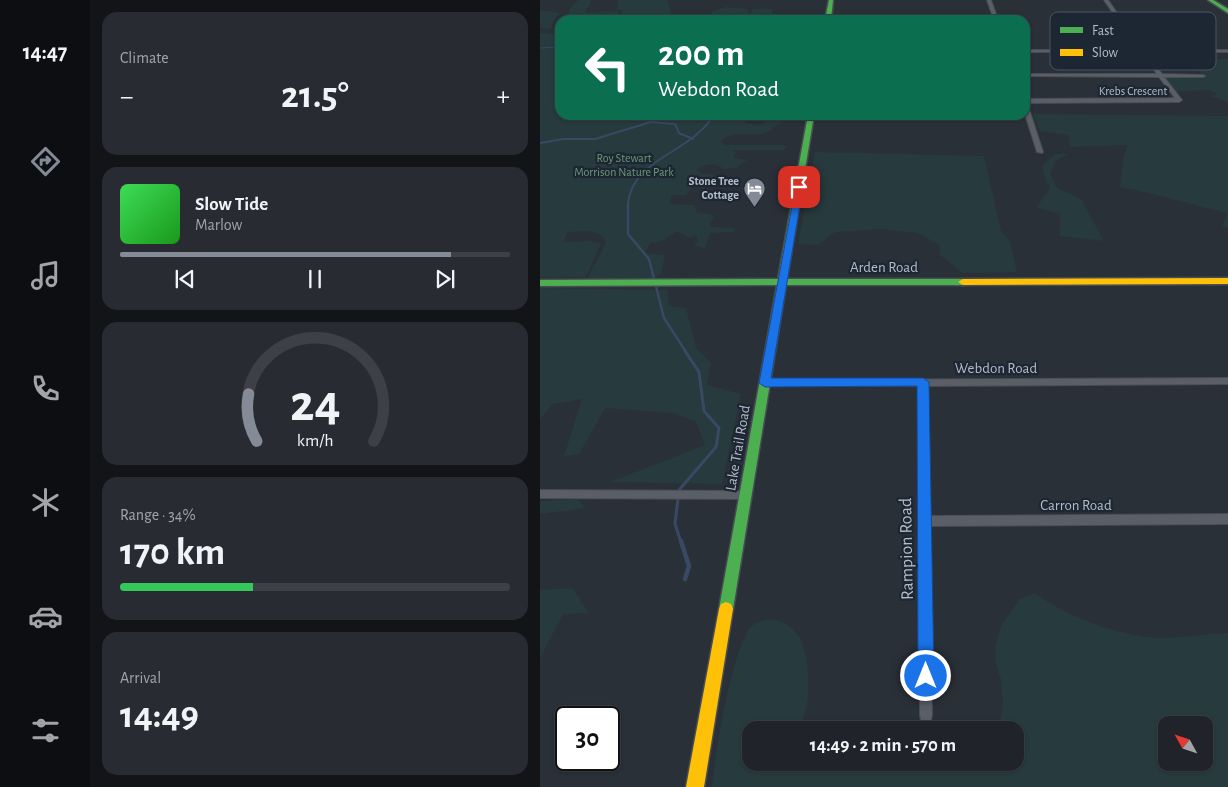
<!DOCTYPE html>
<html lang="en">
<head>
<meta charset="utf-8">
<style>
  body { margin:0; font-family:"Alegreya Sans",sans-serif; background:#282c32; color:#f1f3f6; height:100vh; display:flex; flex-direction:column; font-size:19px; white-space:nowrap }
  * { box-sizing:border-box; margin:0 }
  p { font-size:16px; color:#a2a4a8 }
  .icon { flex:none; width:28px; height:28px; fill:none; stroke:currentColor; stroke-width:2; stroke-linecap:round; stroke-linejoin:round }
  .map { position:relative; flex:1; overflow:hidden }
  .panel { display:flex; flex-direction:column; gap:12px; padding:12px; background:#121417; width:450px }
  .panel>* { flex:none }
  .top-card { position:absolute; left:15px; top:15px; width:475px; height:105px; border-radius:15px; box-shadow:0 1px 4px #0004,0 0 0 1px #3d4147; background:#0b6e4f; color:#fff; overflow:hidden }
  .needle { width:32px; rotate:310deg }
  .buttons { position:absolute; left:618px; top:716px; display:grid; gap:10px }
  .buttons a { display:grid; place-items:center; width:55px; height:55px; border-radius:10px; background:#20242a; box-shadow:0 1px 4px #0004,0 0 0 1px #3d4147; font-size:25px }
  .speed { position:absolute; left:15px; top:706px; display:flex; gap:10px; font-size:25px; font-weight:700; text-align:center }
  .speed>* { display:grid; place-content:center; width:65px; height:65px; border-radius:50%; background:#20242a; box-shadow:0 1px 4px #0004,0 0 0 1px #3d4147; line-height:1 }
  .speed .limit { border:2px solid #111; border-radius:8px; background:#fff; color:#111 }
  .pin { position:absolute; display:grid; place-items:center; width:42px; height:42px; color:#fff; margin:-21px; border-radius:10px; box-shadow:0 2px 8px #0006 }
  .me { position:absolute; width:55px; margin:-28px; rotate:0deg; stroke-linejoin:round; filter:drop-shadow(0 0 4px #0008) }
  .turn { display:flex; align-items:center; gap:18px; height:105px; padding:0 20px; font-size:22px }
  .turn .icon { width:65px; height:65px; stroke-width:2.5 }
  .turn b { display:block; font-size:35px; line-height:42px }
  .big { font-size:38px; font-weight:600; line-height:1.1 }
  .panel .tile { flex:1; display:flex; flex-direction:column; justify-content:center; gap:8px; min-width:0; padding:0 18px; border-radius:15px; background:#282c32 }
  .panel .dial { align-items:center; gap:0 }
  .dial svg { height:130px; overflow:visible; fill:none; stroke:#3d4147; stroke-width:7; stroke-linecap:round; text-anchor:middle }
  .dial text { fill:#f1f3f6; stroke:none }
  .song { display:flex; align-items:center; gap:15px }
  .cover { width:60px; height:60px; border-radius:8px; background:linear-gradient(135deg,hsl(130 70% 55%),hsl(120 70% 35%)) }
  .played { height:5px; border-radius:2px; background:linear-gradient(90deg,#848b96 85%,#3d4147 85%) }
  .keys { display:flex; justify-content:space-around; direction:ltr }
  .heat { display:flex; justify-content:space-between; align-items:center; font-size:28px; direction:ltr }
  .charge { height:8px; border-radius:4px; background:linear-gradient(90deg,#34c759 34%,#3d4147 0) }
  .trip { position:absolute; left:202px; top:721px; width:282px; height:50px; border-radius:15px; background:#20242a; box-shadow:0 1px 4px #0004,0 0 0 1px #3d4147; font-weight:600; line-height:50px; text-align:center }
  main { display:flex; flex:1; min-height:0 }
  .tab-bar { display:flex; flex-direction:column; width:90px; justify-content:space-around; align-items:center; background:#0d0e11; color:#a2a4a8 }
  .tab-bar .icon { width:35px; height:35px }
  .tab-bar .active { color:#848b96 }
  .tab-bar b { font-size:22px; color:#f1f3f6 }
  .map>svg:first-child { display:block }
  .green { fill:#273a3e; fill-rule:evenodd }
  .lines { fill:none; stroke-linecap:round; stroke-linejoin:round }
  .stream-far4 { stroke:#384963; stroke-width:1 }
  .stream-far3 { stroke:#384963; stroke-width:2 }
  .stream-far2 { stroke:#384963; stroke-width:2.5 }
  .stream-far1 { stroke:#384963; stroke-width:3 }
  .stream { stroke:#384963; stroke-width:4.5 }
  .street-casing { stroke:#484c53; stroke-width:2 }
  .fast-casing { stroke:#484c53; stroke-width:3 }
  .slow-casing { stroke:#484c53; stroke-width:3 }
  .street { fill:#5a5e66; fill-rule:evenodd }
  .fast { fill:#4caf50; fill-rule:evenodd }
  .slow { fill:#ffc107; fill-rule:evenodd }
  .route { fill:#1a73e8; stroke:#114b97 }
  .labels { text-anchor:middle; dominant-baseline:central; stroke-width:4.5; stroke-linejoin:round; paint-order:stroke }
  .far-street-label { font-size:12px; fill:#b4bcc9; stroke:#1d2633 }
  .far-park-label { font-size:12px; fill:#6b9a76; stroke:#1d2633 }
  .far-poi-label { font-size:12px; font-weight:bold; fill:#b4bcc9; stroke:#1d2633; text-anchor:end }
  .street-label { font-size:15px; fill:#b4bcc9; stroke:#1d2633 }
  .near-street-label { font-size:18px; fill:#b4bcc9; stroke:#1d2633 }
  .key { fill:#1d2633; stroke:#4a5360; stroke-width:1 }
  .key-label { font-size:14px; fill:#b4bcc9 }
</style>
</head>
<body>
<main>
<nav class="tab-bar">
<b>14:47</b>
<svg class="icon active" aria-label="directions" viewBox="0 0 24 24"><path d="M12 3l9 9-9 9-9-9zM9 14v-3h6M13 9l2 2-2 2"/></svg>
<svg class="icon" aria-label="music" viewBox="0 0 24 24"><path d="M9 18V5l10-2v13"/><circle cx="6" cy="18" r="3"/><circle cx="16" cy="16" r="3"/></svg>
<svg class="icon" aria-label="phone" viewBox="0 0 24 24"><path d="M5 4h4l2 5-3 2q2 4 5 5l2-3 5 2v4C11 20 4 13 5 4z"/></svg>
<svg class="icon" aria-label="climate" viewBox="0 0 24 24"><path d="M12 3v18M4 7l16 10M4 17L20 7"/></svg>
<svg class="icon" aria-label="car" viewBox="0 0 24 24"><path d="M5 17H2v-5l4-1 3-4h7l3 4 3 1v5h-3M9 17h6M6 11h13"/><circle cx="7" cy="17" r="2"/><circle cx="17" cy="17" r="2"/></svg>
<svg class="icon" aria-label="filters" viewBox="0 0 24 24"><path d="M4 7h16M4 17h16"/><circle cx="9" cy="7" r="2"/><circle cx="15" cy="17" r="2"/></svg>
</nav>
<section class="panel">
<div class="tile"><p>Climate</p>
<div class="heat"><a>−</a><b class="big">21.5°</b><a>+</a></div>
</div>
<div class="tile">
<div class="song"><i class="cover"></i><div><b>Slow Tide</b><p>Marlow</p></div></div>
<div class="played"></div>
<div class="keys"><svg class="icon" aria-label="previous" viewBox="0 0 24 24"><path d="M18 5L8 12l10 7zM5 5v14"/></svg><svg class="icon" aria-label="pause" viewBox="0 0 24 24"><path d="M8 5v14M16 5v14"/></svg><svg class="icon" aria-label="next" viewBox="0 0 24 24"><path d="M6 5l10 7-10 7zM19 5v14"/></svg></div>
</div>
<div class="tile dial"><svg viewBox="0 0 100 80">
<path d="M14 69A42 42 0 1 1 86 69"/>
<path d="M14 69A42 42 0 0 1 9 40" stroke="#848b96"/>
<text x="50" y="56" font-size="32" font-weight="700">24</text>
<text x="50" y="72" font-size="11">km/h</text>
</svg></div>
<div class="tile"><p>Range · 34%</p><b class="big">170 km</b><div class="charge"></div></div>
<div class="tile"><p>Arrival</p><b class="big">14:49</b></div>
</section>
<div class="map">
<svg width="688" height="787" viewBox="0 0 688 787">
  <rect width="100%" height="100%" fill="#2a3038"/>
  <g class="green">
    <polygon points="38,0 51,0 50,5 45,10 47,13 77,11 79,12 77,20 25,20 30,9"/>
    <polygon points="78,0 128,0 132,19 80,20 82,10 77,10"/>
    <polygon points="186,7 206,9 210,15 213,9 233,9 231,17 279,17 279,20 219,20 224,16 212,16 212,20 148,20 160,16 168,17 173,11"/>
    <polygon points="0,10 20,13 15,18 11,29 0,28"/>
    <path d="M2,33L20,34V115H198L199,118L207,121L205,123L221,125L232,117H246V120C238,123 232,131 225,133C211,137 192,129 181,141L184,145H243L248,147L243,150H193L196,152L193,158L207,160L196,168L184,169C175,163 166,163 157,170L163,174H174L172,180H158L146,195H132L129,204L154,205L157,213L170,214L174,218L169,223L172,227L194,228V232L170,233L165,248L154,246L158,241L156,235L149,238L137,231L122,241L110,243L105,253L125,255L121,274L110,279H47L66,243L64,237L51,231L28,232L23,242L48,241L61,243L46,277H0V34Z"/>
    <polygon points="660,55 668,55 672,59 688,59 688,103 684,100 670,96 677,94 669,90 632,92 624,78 664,77 652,62 666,62"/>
    <path d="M493,114L686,116L688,114V229L682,226L687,213C651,205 616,193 580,187L584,155L588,145L530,147L529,135L500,131Z"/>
    <polygon points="275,152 444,156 461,231 470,241 477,272 423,273 400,255 399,245 378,233 340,229 295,232 278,245 258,244"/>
    <polygon points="515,154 528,154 516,161 510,173 517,188 541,199 564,241 520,236 520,213 496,208 510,188 503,173 503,165"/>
    <polygon points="0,288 127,290 129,306 146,308 156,348 171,363 167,385 201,394 182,484 70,482 165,445 156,422 133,413 65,408 39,454 24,456 42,399 12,404 0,419"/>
    <polygon points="38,499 45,508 0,514 0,501"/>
    <polygon points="32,588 49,613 23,614 0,658 0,590"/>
    <path d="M495,593C525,615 564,630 600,636C628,641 660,634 688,633V787H172C175,756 192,644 213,625C220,619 230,619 238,621C269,629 269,671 268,697C267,707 262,719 260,730H211V762H476V730H396C418,726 439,728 460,721L463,703L461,680L455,661L456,644L461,626L480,599ZM626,725H664V762H626Z"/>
  </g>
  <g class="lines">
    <polyline class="stream-far4" points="0,48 20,47"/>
    <g class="stream-far3">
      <polyline points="0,143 23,139 55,139 111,122 135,124 139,133 153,139"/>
      <path d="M88,204C91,167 131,156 156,135C163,129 169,123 174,115"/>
    </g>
    <polyline class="stream-far2" points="88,203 88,234 109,259 124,318 146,352"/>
    <polyline class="stream-far1" points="141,542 135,524 139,490 176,447 179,428 164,411 159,372 145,351"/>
    <polyline class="stream" points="141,541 149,566 145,579"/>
    <defs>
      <g id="street">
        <polygon points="447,0 451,0 458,20 454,20"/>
        <polygon points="564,0 568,0 593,36 589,36"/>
        <polygon points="485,50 688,50 688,52 605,52 622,74 663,75 665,76 663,77 624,77 642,100 639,102 485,103 485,99 635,98 619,77 485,76 485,74 617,74 601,52 485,52"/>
        <polygon points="485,104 488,106 503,152 502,153 497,152 485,114"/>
        <polygon points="688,378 688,384 387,386 389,516 688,514 688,524 389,526 392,715 391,720 386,721 381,720 380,715 379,386 225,386 221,383 225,380"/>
        <polygon points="0,490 205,491 209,492 210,495 209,498 205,499 0,498"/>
      </g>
      <g id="fast">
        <polygon points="289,0 293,0 291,20 285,20"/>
        <polygon points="668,0 673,0 688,9 688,13"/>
        <polygon points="268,115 274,115 247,279 423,279 428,282 423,285 246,285 193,609 191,614 186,616 181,614 179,609 237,285 0,286 0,280 238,279"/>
      </g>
      <g id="slow">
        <polygon points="688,278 688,284 423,285 418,282 423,279"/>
        <polygon points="186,602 191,604 193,609 164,787 146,787 179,609 181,604"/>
      </g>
    </defs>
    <use href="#street" class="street-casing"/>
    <use href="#fast" class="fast-casing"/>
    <use href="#slow" class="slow-casing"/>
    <use href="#street" class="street"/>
    <use href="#fast" class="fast"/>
    <use href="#slow" class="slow"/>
  </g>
  <polygon class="route" points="256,185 263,187 231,378 383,378 389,382 394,676 391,682 386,684 380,682 378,676 377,386 225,387 219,383"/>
  <defs>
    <symbol id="hotel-pin" viewBox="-11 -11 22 30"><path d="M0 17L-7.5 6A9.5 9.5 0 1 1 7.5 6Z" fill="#848b96" stroke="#1d2633"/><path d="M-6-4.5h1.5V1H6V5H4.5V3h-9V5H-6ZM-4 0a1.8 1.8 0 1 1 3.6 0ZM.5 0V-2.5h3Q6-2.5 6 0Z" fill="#fff"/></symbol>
  </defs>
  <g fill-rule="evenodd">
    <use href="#hotel-pin" x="202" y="176" width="25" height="34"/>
  </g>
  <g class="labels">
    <g class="far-street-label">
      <text x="593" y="91">Krebs Crescent</text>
    </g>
    <g class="far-park-label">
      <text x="84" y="158">Roy Stewart<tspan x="84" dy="14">Morrison Nature Park</tspan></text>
    </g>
    <g class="far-poi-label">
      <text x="199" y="181">Stone Tree<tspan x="199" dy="14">Cottage</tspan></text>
    </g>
    <g class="street-label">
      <text x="344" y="267">Arden Road</text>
      <text x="456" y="368">Webdon Road</text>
      <text transform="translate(198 448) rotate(-80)">Lake Trail Road</text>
      <text x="536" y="505">Carron Road</text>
    </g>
    <g class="near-street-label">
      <text transform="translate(367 549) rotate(-91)">Rampion Road</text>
    </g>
  </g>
  <rect x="510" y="12" width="166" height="58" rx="8" class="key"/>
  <rect x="520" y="27" width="23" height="6" fill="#4caf50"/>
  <rect x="520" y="49" width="23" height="7" fill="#ffc107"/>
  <g class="key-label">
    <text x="552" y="35">Fast</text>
    <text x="552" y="57">Slow</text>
  </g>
</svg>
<div class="buttons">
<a><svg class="needle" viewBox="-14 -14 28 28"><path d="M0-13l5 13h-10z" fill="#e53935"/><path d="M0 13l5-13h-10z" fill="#a2a4a8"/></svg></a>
</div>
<div class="speed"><div class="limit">30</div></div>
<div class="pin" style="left:259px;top:187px;background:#d93025"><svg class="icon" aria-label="arrive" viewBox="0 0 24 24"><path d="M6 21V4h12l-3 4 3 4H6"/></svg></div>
<svg class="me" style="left:386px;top:676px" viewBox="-20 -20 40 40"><circle r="17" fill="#1a73e8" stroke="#fff" stroke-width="3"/><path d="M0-11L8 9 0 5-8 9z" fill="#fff"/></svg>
<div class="trip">14:49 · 2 min · 570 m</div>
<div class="top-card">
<div class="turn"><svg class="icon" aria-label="left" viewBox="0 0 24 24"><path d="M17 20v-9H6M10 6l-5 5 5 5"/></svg><div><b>200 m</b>Webdon Road</div></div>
</div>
</div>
</main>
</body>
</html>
